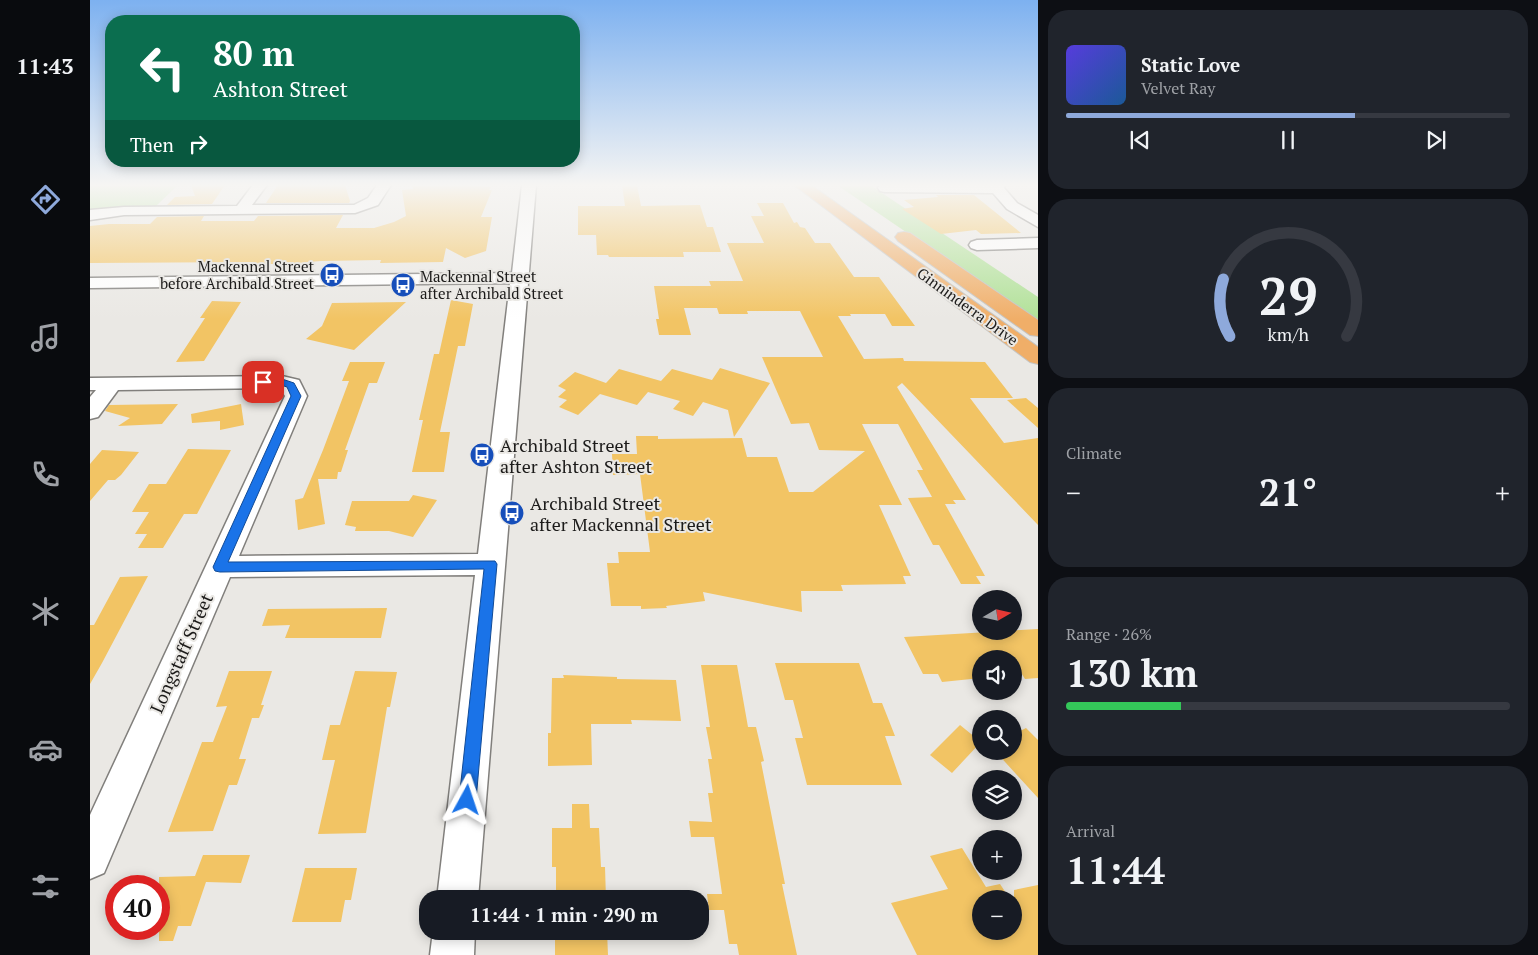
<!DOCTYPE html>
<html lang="en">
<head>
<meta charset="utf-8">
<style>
  body { margin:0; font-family:"PT Serif",serif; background:#20242c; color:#f1f3f6; height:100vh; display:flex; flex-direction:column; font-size:19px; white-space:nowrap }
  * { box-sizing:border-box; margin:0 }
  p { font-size:16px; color:#9ea1a6 }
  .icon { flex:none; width:28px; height:28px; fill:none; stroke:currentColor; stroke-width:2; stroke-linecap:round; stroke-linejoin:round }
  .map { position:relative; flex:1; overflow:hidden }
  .drawer { display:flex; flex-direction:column; gap:10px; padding:10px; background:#0d0f14; width:500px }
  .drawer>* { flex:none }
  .banner { position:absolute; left:15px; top:15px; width:475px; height:152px; border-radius:20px; box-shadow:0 2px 12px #0003; background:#0b6e4f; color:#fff; overflow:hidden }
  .needle { width:32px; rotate:81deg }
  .tools { position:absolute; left:882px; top:590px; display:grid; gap:10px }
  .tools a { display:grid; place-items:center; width:50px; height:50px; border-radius:50%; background:#171b24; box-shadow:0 2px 12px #0003; font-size:25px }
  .speed { position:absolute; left:15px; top:875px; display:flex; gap:10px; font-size:25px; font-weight:700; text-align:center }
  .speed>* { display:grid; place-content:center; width:65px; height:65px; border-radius:50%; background:#171b24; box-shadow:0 2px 12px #0003; line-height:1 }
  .speed .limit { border:8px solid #d22; background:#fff; color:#111 }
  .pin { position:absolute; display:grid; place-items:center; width:42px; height:42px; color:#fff; margin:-21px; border-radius:10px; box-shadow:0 2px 8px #0006 }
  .me { position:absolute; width:55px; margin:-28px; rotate:5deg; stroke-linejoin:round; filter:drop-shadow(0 0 4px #0008) }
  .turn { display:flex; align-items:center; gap:18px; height:105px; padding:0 25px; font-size:22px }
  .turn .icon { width:65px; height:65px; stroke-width:2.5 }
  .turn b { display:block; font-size:35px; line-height:42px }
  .then { display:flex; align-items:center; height:48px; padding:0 25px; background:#0003; gap:10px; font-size:19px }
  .big { font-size:38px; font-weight:700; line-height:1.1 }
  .drawer .widget { flex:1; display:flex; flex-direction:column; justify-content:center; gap:8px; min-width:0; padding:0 18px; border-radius:20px; background:#20242c }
  .drawer .dial { align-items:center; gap:0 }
  .dial svg { height:130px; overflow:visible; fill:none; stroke:#363941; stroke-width:7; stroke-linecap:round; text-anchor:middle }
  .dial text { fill:#f1f3f6; stroke:none }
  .song { display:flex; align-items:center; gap:15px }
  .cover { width:60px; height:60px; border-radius:8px; background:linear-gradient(135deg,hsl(250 70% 55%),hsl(210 70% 35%)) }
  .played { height:5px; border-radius:2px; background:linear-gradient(90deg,#8ea9db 65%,#363941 65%) }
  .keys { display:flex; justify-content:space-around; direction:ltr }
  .heat { display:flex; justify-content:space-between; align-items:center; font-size:28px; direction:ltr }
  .charge { height:8px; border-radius:4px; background:linear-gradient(90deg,#34c759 26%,#363941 0) }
  .trip { position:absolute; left:329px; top:890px; width:290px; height:50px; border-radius:20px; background:#171b24; box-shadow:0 2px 12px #0003; font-weight:700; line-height:50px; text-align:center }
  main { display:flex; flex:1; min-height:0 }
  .dock { display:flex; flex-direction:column; width:90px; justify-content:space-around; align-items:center; background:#090b0e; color:#9ea1a6 }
  .dock .icon { width:35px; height:35px }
  .dock .selected { color:#8ea9db }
  .dock b { font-size:22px; color:#f1f3f6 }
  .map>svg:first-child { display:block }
  .green { fill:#b1e198 }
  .building { fill:#f2c464 }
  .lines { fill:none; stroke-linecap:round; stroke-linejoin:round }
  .minor-casing { stroke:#817f7c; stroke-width:3 }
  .major-casing { stroke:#c4c4c3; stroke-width:2 }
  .minor { fill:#fff; fill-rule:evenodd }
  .major { fill:#f0ae68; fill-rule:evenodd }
  .route { fill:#1a73e8; stroke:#114b97 }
  .labels { text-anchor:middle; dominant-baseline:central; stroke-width:4; stroke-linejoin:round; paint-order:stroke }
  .far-poi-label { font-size:15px; fill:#1c1b1a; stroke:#eae8e4; text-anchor:end }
  .far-street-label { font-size:15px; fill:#1c1b1a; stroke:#eae8e4 }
  .poi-label { font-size:18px; fill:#1c1b1a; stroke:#eae8e4; text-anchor:start }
  .street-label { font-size:18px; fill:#1c1b1a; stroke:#eae8e4 }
</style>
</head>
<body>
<main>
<nav class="dock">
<b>11:43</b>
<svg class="icon selected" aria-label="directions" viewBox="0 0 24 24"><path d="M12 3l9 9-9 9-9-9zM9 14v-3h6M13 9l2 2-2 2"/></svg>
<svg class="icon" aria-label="music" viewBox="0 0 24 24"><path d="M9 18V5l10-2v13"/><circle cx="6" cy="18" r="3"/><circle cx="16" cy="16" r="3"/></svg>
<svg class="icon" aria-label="phone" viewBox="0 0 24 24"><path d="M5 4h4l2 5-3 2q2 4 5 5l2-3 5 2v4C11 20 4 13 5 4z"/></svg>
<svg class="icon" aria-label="climate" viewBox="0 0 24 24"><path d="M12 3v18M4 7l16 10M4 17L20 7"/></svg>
<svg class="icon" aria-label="car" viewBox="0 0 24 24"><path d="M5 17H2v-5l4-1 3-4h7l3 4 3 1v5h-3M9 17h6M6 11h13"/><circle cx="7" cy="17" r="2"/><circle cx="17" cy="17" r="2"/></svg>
<svg class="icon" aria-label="filters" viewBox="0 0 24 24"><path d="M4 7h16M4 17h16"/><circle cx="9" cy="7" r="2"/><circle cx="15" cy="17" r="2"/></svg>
</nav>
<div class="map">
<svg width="948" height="955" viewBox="0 0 948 955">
  <rect width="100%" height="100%" fill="#eae8e4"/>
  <g class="green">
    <polygon points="0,185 88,185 66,206 0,210"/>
    <polygon points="747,185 780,185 948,297 948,322"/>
  </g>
  <g class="building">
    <polygon points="101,185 135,185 122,204 77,205 85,197 105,196"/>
    <polygon points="188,185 255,185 260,201 259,203 176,203"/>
    <polygon points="378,185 401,187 399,190 402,190 391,217 402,217 396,251 375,258 356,248 353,262 290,263 291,260 231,261 194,264 163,264 164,262 0,263 0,226 19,224 60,224 67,217 114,216 111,221 164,221 168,216 253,215 246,228 284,228 304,222 316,216 312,190 323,189 322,186"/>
    <polygon points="532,185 547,185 551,206 610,205 617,227 623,227 631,252 593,252 594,257 519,257 518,255 507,255 506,235 488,235 488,206 535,206"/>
    <polygon points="846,195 884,195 931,233 891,234 886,230 851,234 812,209 824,207 814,200 848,197"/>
    <polygon points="667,203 693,203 704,223 707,222 710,227 715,228 725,243 740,243 764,277 789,277 825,326 802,326 795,314 760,314 761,316 748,316 774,359 813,358 814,361 895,362 923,398 880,398 914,443 948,438 948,525 812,383 807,387 876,500 863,500 866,504 855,504 895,576 886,576 891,584 871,584 849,545 843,545 818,498 842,497 827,470 833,470 808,424 772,424 812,505 789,505 821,576 813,576 816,584 751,585 753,591 711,591 712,612 613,592 615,601 576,606 577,608 551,609 551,606 521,606 517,563 529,563 528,552 560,552 550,474 523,475 522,454 547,454 546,436 568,436 568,439 652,438 657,457 687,457 699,492 723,492 775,451 729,450 719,423 701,424 672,357 733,357 710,311 657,311 658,314 629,314 627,308 594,308 601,335 569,335 566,319 569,319 564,286 621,286 619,281 653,281 637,243 674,243 661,216 674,216"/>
    <polygon points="361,300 383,304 375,346 368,346 350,432 360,432 354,472 322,472 333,420 329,420 344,354 349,354"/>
    <polygon points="122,301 151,302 114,361 86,362 115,318 110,318"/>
    <polygon points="316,302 264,350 216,339 232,326 242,303"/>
    <polygon points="260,362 295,362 287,383 279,383 255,450 258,450 251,472 248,472 247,479 228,479 235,524 208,530 205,500 213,498 233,450 259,381 252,381"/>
    <polygon points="630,368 680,383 644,437 638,410 613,402 603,416 583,409 590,401 558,392 547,405 510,394 488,415 469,407 477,400 468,397 476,390 468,386 485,372 516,383 529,369 571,381 582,369 622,380"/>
    <polygon points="936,398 948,408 948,428 917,400"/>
    <polygon points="88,404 72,424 28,426 40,418 15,411 19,405"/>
    <polygon points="151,404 154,425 130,430 130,421 102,423 101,414"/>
    <polygon points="98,449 141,450 107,514 94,514 73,548 48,548 57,534 45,534 59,512 42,512 59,484 76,484"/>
    <polygon points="12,450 49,452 31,475 25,480 18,480 0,501 0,464"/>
    <polygon points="323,495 347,500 323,537 299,531 265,531 266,527 255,525 262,501 319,501"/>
    <polygon points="58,576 12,663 0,684 0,625 4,625 30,577"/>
    <polygon points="297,608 291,638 195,638 200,625 172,626 178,609"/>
    <polygon points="948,629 948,678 935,679 930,671 924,671 924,659 891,659 891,678 852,682 848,674 833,674 814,637"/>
    <polygon points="685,663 769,663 783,703 792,703 805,736 795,736 812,785 717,785 705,738 713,738 703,700 695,700"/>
    <polygon points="611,665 647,665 658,727 666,727 674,761 671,762 695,884 692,884 707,955 649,955 647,944 639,944 634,910 619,910 617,894 632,894 624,837 601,837 599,821 622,822 618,793 623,793 618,759 622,759 616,727 620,727"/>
    <polygon points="139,671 182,671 171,705 174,705 169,718 162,718 149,759 156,759 147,785 139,785 123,831 78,832 112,742 123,742 137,706 126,707"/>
    <polygon points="265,671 307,672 300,707 297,707 276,833 228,834 245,760 232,760 240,725 250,725"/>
    <polygon points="473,675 527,677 527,679 586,680 591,721 541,720 542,724 501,724 502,765 458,766 458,733 461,733 462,678 474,678"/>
    <polygon points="870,725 891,742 862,773 840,755"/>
    <polygon points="936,728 948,740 948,798 905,751 924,751 924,734"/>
    <polygon points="482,804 499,804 500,828 509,828 511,867 515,867 516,899 466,899 466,867 462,867 462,828 482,828"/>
    <polygon points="872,848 896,887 910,884 920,899 891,899 891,931 924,931 924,890 948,885 948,955 827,955 801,903 858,889 840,856"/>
    <polygon points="113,855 160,855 151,883 116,882 101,926 88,926 83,941 69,941 69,877 105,876"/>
    <polygon points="215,868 267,868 261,900 255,900 251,922 202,922"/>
    <polygon points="465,931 517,931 518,955 465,955"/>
  </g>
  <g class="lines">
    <defs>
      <g id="minor">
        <polygon points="163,185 177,185 162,205 264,205 278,198 287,185 301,185 288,205 265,213 34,215 0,220 0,210 34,207 147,206"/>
        <polygon points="432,185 446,185 388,899 347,899 385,575 140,577 14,873 0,879 0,815 195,396 190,388 28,390 8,417 0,419 0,397 6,390 0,390 0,378 192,376 209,380 217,396 149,556 388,554 420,283 0,288 0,278 422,273"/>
        <polygon points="790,185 915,185 914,188 927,203 948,215 948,227 917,209 903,193 795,192 790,191 788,188"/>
        <polygon points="948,238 948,248 887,250 881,248 879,245 881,242 887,240"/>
        <polygon points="343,931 385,931 384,955 340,955"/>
      </g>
      <g id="major">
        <polygon points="704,185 721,185 948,347 948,364 940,362"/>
        <polygon points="814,232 820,233 948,320 948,336 940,335 808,241 805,237 808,233"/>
      </g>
    </defs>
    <use href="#minor" class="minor-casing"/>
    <use href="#major" class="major-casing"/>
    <use href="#minor" class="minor"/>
    <use href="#major" class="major"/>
  </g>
  <linearGradient id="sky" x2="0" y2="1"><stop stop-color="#7db1f0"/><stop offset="0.58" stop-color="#f6f5f3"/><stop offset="1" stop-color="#f6f5f3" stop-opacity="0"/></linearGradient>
  <rect width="948" height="319" fill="url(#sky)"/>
  <path class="route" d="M192,379L204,383L211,396L138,562L405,561L407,564L386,800L383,806L377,808L371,806L369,800L394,569L130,572L125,571L123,567L201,396L197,387C188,383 175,387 168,382L173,379Z"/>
  <defs>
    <symbol id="bus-disc" viewBox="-11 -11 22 22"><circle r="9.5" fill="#164eba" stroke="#eae8e4"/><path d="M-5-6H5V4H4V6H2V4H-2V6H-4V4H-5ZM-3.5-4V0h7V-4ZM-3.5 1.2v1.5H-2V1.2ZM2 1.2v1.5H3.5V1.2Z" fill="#fff"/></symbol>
  </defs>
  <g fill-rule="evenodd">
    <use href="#bus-disc" x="228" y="261" width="28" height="28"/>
    <use href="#bus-disc" x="299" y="271" width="28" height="28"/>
    <use href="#bus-disc" x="378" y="441" width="28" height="28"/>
    <use href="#bus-disc" x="408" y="499" width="28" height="28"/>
  </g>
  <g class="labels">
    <g class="far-poi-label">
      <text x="224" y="266">Mackennal Street<tspan x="224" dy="17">before Archibald Street</tspan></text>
      <text x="330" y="276" text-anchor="start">Mackennal Street<tspan x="330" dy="17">after Archibald Street</tspan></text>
    </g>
    <g class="far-street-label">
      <text transform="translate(878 306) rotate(36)">Ginninderra Drive</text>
    </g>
    <g class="poi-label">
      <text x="410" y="445">Archibald Street<tspan x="410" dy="21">after Ashton Street</tspan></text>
      <text x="440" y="503">Archibald Street<tspan x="440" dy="21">after Mackennal Street</tspan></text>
    </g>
    <g class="street-label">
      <text transform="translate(91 653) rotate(-66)">Longstaff Street</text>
    </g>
  </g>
</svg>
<div class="tools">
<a><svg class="needle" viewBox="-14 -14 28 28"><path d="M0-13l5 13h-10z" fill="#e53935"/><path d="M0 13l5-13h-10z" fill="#9ea1a6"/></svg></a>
<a><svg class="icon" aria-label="sound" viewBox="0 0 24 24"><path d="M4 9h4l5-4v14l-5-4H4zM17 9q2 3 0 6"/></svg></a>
<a><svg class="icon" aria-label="search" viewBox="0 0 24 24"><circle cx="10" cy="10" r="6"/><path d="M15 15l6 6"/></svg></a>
<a><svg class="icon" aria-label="layers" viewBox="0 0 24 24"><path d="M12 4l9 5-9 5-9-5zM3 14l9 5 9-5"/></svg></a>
<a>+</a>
<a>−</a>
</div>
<div class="speed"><div class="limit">40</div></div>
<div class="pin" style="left:173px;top:382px;background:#d93025"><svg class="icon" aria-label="arrive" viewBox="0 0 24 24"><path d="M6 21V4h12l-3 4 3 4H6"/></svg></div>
<svg class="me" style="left:377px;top:800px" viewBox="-20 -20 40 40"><path d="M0-17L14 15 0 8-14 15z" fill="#1a73e8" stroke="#fff" stroke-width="4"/></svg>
<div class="trip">11:44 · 1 min · 290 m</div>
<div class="banner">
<div class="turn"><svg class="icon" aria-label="left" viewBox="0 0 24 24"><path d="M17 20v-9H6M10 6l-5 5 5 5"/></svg><div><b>80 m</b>Ashton Street</div></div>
<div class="then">Then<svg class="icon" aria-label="right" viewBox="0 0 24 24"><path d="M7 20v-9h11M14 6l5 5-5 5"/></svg></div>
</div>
</div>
<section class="drawer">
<div class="widget">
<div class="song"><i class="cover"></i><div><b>Static Love</b><p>Velvet Ray</p></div></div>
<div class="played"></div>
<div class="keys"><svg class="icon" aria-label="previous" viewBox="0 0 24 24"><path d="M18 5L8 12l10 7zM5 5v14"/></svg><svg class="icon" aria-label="pause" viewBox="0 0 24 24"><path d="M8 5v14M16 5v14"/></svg><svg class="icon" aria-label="next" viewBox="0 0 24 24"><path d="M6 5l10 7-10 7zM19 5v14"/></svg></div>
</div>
<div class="widget dial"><svg viewBox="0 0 100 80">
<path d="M14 69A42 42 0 1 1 86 69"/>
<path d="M14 69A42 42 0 0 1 10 34" stroke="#8ea9db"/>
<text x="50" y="56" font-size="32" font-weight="700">29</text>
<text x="50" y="72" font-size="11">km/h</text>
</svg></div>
<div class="widget"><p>Climate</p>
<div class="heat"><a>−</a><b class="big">21°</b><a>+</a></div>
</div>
<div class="widget"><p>Range · 26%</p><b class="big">130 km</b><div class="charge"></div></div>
<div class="widget"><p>Arrival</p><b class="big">11:44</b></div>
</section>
</main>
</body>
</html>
